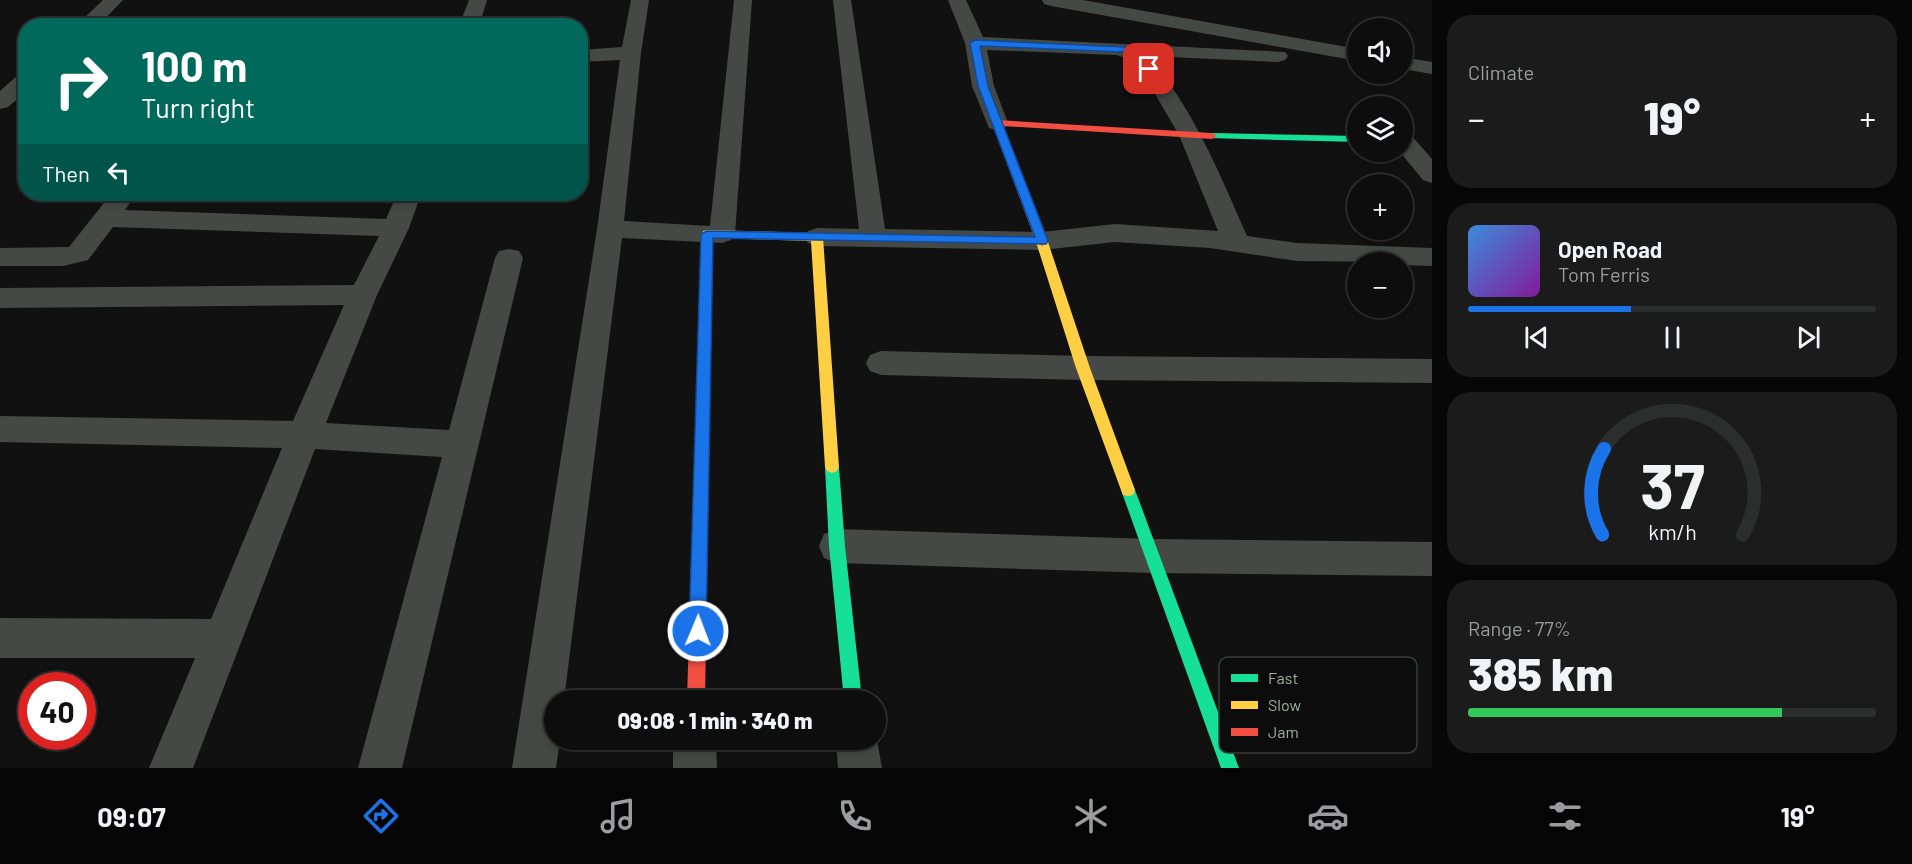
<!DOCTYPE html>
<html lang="en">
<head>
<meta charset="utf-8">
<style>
  body { margin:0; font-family:Barlow,sans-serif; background:#1a1b1a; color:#f1f3f6; height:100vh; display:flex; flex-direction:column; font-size:22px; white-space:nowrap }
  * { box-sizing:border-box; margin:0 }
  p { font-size:20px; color:#9a9c9d }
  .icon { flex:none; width:33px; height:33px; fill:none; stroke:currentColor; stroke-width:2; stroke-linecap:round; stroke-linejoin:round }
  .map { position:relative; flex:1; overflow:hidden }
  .side { display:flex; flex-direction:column; gap:15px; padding:15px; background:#070707; width:480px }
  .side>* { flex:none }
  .hud { position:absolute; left:18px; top:18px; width:570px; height:183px; border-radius:24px; box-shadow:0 3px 9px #0003,0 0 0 2px #2c2d2d; background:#00695c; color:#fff; overflow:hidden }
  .controls { position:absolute; left:1347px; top:18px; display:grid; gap:12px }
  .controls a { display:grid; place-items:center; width:66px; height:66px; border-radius:50%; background:#0c0d0c; box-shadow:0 3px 9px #0003,0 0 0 2px #2c2d2d; font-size:30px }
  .speed { position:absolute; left:18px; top:672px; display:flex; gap:12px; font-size:30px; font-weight:700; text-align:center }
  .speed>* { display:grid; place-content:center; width:78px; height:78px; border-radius:50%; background:#0c0d0c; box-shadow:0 3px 9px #0003,0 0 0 2px #2c2d2d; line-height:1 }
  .speed .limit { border:9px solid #d22; background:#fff; color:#111 }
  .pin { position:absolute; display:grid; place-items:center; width:51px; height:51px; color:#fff; margin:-26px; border-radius:12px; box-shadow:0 3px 9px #0006 }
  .me { position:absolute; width:66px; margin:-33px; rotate:1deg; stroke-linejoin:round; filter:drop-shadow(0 0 4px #0008) }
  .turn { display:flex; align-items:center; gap:21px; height:126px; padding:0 24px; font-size:27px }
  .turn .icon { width:78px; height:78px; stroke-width:2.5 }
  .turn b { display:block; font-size:42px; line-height:51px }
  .then { display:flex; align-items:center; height:57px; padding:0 24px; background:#0003; gap:12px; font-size:22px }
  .big { font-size:45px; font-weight:800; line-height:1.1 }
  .side .card { flex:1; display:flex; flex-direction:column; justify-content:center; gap:9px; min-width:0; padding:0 21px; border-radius:24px; background:#1a1b1a }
  .side .dial { align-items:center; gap:0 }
  .dial svg { height:156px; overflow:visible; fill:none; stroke:#2c2d2d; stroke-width:7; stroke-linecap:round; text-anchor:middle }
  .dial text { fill:#f1f3f6; stroke:none }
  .song { display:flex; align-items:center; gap:18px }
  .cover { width:72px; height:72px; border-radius:9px; background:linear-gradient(135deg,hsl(210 70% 55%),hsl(290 70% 35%)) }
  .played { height:6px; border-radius:3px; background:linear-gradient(90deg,#1a73e8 40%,#2c2d2d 40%) }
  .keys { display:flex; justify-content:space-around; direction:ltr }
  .heat { display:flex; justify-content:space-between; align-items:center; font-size:33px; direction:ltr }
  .charge { height:9px; border-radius:4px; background:linear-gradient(90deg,#34c759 77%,#2c2d2d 0) }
  .trip { position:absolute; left:544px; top:690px; width:342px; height:60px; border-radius:30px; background:#0c0d0c; box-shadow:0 3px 9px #0003,0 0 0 2px #2c2d2d; font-weight:800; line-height:60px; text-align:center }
  .tab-bar { display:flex; height:96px; justify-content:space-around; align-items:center; background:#050505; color:#9a9c9d }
  .tab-bar .icon { width:42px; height:42px }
  .tab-bar .current { color:#1a73e8 }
  .tab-bar b { font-size:27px; color:#f1f3f6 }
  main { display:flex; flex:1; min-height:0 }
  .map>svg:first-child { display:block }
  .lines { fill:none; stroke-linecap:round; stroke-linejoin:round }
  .street { fill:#454945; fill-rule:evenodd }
  .fast { fill:#16e098; fill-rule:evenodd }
  .slow { fill:#ffcf43; fill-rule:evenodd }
  .jam { fill:#f24e42; fill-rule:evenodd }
  .route { fill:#1a73e8; stroke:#114b97; stroke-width:1.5 }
  .key { fill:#0b0c0b; stroke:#383e38; stroke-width:1.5 }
  .key-label { font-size:16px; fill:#a1b1a2 }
</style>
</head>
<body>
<main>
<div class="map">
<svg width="1432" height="768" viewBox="0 0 1432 768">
  <rect width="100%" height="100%" fill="#101110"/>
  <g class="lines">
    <g class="street">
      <polygon points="103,0 123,0 98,26 76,26"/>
      <polygon points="469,0 487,0 479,26 459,26"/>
      <polygon points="631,0 649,0 641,53 624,221 710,226 734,0 752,0 735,234 731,240 722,243 622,238 564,700 555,700 555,740 560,740 556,768 512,768 597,229 620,60 580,62 580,50 622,47"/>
      <path d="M833,0H851L885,229L1042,232L1115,224L1218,231L1179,135L1148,82L1130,59L1116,55L987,50L994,86L1008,123L1005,128L997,130L989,128L972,86L965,43L948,0H966L983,37L1285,52L1288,56L1285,60L1278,62L1149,56C1195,113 1218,170 1247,236L1297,243L1432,248V266L1402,265V262L1297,261L1210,248L1115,242L1042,250L817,246L808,243L804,237L808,231L817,228L859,229Z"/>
      <polygon points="1042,0 1083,0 1358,49 1358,61 1051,6 1044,4"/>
      <polygon points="1402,57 1432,62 1432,74 1402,69"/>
      <polygon points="26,74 26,92 8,107 0,109 0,91 18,75"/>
      <polygon points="1402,133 1411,135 1432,159 1432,183 1423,180 1400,152 1402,152"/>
      <polygon points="111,194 136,194 125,210 386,219 397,194 421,194 409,228 377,295 326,423 449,430 495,258 499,251 509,249 519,251 523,258 402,768 358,768 442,457 315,449 193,768 149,768 195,658 0,658 0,618 211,619 282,448 0,442 0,416 293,421 344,305 0,308 0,288 354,285 379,236 113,227 88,260 63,266 0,266 0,248 69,247"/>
      <polygon points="881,351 1083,356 1432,359 1432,383 1083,380 881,375 870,371 866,363 870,355"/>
      <polygon points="837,529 1153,539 1432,542 1432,576 1153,573 837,563 824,558 819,546 824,534"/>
      <polygon points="876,734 882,768 838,768 836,740 876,740"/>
      <polygon points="673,740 716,740 717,768 673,768"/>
    </g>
    <g class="fast">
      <polygon points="1212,133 1358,136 1358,142 1208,138 1208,134"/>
      <polygon points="832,461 837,463 839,467 845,546 862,700 844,700 829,546 825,467 827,463"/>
      <polygon points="1128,484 1133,485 1135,490 1239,768 1221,768 1121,490 1123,485"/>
    </g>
    <g class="slow">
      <polygon points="707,230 817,233 823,237 839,467 837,471 832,473 827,471 825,467 811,241 712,238 707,241 701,237 703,231"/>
      <polygon points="1042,238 1048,242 1090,368 1135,490 1133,495 1128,496 1123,495 1121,490 1076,368 1036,242"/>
    </g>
    <g class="jam">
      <polygon points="997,120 1212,133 1217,136 1212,139 1003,126 1048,242 1042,246 1036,242 992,123"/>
      <polygon points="707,233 713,237 705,700 687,700 701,237"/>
    </g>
  </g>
  <polygon class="route" points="975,40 1124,47 1140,53 1153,69 1145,71 1134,57 1122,52 980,46 988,86 1048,241 1046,244 713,238 706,631 704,637 698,639 692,637 689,631 701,234 707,231 1035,237 978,86 970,43"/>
  <rect x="1219" y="657" width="198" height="96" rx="9" class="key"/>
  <rect x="1231" y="674" width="27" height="8" fill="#16e098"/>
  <rect x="1231" y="701" width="27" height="8" fill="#ffcf43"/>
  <rect x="1231" y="728" width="27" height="8" fill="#f24e42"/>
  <g class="key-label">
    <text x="1268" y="684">Fast</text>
    <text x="1268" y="711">Slow</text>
    <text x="1268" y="738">Jam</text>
  </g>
</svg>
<div class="controls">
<a><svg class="icon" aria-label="sound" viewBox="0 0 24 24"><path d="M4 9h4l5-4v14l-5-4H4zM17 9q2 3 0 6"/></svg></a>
<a><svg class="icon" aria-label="layers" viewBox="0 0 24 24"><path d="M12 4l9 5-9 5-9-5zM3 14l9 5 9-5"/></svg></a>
<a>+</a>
<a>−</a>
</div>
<div class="speed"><div class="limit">40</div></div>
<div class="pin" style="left:1149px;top:69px;background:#d93025"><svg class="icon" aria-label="arrive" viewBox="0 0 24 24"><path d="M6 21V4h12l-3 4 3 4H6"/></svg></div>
<svg class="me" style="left:698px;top:631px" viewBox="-20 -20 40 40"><circle r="17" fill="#1a73e8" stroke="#fff" stroke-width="3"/><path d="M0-11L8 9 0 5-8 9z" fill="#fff"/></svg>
<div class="trip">09:08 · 1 min · 340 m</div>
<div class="hud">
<div class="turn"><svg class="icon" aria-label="right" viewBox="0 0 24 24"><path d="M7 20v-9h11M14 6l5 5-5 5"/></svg><div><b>100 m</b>Turn right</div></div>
<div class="then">Then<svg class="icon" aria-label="left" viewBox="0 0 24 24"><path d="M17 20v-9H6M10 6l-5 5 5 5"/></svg></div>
</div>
</div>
<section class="side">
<div class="card"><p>Climate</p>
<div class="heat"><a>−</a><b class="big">19°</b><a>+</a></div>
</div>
<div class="card">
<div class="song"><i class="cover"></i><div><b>Open Road</b><p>Tom Ferris</p></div></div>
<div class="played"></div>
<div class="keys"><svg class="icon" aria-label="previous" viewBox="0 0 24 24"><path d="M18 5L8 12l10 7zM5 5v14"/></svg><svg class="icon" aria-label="pause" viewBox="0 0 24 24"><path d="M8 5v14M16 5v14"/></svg><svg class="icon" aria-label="next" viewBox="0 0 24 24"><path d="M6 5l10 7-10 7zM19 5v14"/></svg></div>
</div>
<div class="card dial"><svg viewBox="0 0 100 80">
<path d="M14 69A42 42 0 1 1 86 69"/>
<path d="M14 69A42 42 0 0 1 15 25" stroke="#1a73e8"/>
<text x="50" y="56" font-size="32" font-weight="700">37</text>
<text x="50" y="72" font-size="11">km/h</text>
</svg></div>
<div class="card"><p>Range · 77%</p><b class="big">385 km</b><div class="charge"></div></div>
</section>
</main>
<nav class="tab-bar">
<b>09:07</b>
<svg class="icon current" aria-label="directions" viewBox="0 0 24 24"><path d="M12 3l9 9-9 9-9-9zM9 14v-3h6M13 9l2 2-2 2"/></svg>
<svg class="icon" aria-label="music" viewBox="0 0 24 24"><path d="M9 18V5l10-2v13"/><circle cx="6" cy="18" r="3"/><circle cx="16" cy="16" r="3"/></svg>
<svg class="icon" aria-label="phone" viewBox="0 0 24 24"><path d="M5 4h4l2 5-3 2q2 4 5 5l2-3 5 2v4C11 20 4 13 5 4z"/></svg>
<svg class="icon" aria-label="climate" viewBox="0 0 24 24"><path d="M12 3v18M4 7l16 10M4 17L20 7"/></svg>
<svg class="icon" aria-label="car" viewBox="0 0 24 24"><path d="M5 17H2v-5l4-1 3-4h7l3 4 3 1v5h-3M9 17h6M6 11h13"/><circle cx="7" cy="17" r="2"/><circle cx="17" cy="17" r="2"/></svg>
<svg class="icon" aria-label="filters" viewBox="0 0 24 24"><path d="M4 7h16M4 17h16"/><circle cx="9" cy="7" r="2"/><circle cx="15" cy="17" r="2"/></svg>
<b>19°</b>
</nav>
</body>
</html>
